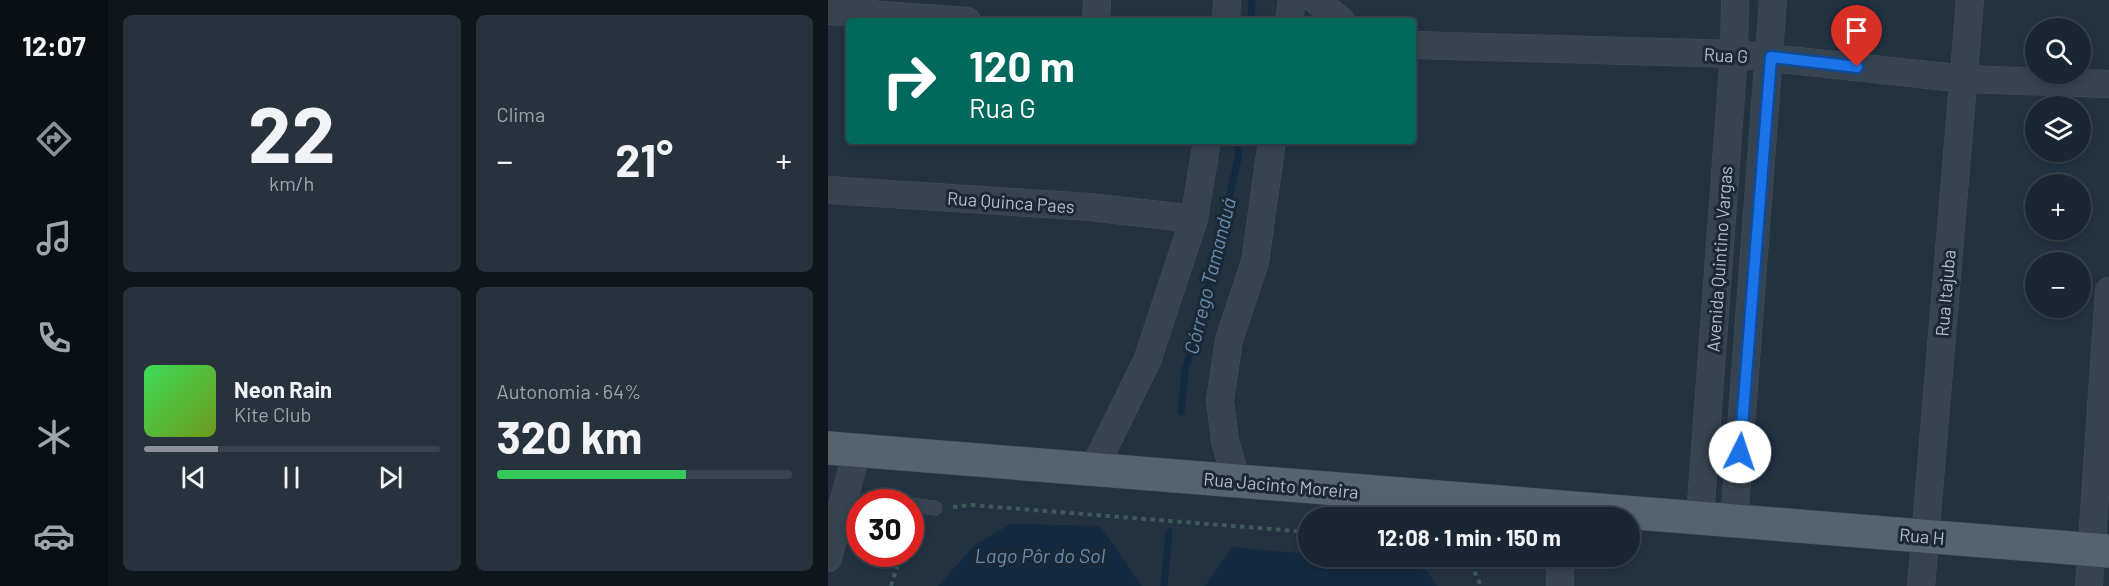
<!DOCTYPE html>
<html lang="pt">
<head>
<meta charset="utf-8">
<style>
  body { margin:0; font-family:Barlow,sans-serif; background:#27323d; color:#f1f3f6; height:100vh; display:flex; flex-direction:column; font-size:22px; white-space:nowrap }
  * { box-sizing:border-box; margin:0 }
  p { font-size:20px; color:#9fa5ab }
  .icon { flex:none; width:33px; height:33px; fill:none; stroke:currentColor; stroke-width:2; stroke-linecap:round; stroke-linejoin:round }
  .map { position:relative; flex:1; overflow:hidden }
  .panel { display:flex; flex-direction:column; gap:15px; padding:15px; background:#0e151b; width:720px }
  .panel>* { flex:none }
  .guide { position:absolute; left:18px; top:18px; width:570px; height:126px; border-radius:6px; box-shadow:0 3px 9px #0003,0 0 0 2px #38434d; background:#00695c; color:#fff; overflow:hidden }
  .controls { position:absolute; left:1197px; top:18px; display:grid; gap:12px }
  .controls a { display:grid; place-items:center; width:66px; height:66px; border-radius:50%; background:#1a2631; box-shadow:0 3px 9px #0003,0 0 0 2px #38434d; font-size:30px }
  .speed { position:absolute; left:18px; top:489px; display:flex; gap:12px; font-size:30px; font-weight:700; text-align:center }
  .speed>* { display:grid; place-content:center; width:78px; height:78px; border-radius:50%; background:#1a2631; box-shadow:0 3px 9px #0003,0 0 0 2px #38434d; line-height:1 }
  .speed .limit { border:9px solid #d22; background:#fff; color:#111 }
  .pin { position:absolute; display:grid; place-items:center; width:51px; height:51px; color:#fff; margin:-62px -26px; border-radius:50% 50% 50% 0; rotate:-45deg; box-shadow:0 0 6px #0007 }
  .pin .icon { rotate:45deg }
  .me { position:absolute; width:66px; margin:-33px; rotate:4deg; stroke-linejoin:round; filter:drop-shadow(0 0 4px #0008) }
  .turn { display:flex; align-items:center; gap:21px; height:126px; padding:0 24px; font-size:27px }
  .turn .icon { width:78px; height:78px; stroke-width:2.5 }
  .turn b { display:block; font-size:42px; line-height:51px }
  .big { font-size:45px; font-weight:700; line-height:1.1 }
  .panel .card { flex:1; display:flex; flex-direction:column; justify-content:center; gap:9px; min-width:0; padding:0 21px; border-radius:9px; background:#27323d }
  .panel .dial { align-items:center; gap:0 }
  .dial b { font-size:78px; line-height:1 }
  .song { display:flex; align-items:center; gap:18px }
  .cover { width:72px; height:72px; border-radius:9px; background:linear-gradient(135deg,hsl(130 70% 55%),hsl(80 70% 35%)) }
  .played { height:6px; border-radius:3px; background:linear-gradient(90deg,#8c9099 25%,#38434d 25%) }
  .keys { display:flex; justify-content:space-around; direction:ltr }
  .heat { display:flex; justify-content:space-between; align-items:center; font-size:33px; direction:ltr }
  .charge { height:9px; border-radius:4px; background:linear-gradient(90deg,#34c759 64%,#38434d 0) }
  .panel .tiles { flex:1; display:grid; gap:15px; grid-template-columns:repeat(2,1fr) }
  .trip { position:absolute; left:470px; top:507px; width:342px; height:60px; border-radius:30px; background:#1a2631; box-shadow:0 3px 9px #0003,0 0 0 2px #38434d; font-weight:700; line-height:60px; text-align:center }
  main { display:flex; flex:1; min-height:0 }
  .menu { display:flex; flex-direction:column; width:108px; justify-content:space-around; align-items:center; background:#0a0f14; color:#9fa5ab }
  .menu .icon { width:42px; height:42px }
  .menu .active { color:#8c9099 }
  .menu b { font-size:27px; color:#f1f3f6 }
  .map>svg:first-child { display:block }
  .water { fill:#142a40 }
  .lines { fill:none; stroke-linecap:round; stroke-linejoin:round }
  .stream { stroke:#142a40; stroke-width:7 }
  .lane-casing { stroke:#434f5c; stroke-width:15 }
  .street-casing { stroke:#434f5c; stroke-width:28 }
  .primary-casing { stroke:#434f5c; stroke-width:34 }
  .path { stroke:#3d5959; stroke-width:4; stroke-dasharray:4.5 4.5; stroke-linecap:butt }
  .lane { stroke:#364350; stroke-width:14 }
  .street { stroke:#364350; stroke-width:27 }
  .primary { stroke:#546370; stroke-width:33 }
  .route-casing { stroke:#114b97; stroke-width:15 }
  .route { stroke:#1a73e8; stroke-width:10 }
  .labels { text-anchor:middle; dominant-baseline:central; stroke-width:6; stroke-linejoin:round; paint-order:stroke }
  .street-label { font-size:18px; fill:#b3becb; stroke:#1b2835 }
  .water-label { font-size:20px; font-style:italic; fill:#688cad; stroke:#1b2835 }
</style>
</head>
<body>
<main>
<nav class="menu">
<b>12:07</b>
<svg class="icon active" aria-label="directions" viewBox="0 0 24 24"><path d="M12 3l9 9-9 9-9-9zM9 14v-3h6M13 9l2 2-2 2"/></svg>
<svg class="icon" aria-label="music" viewBox="0 0 24 24"><path d="M9 18V5l10-2v13"/><circle cx="6" cy="18" r="3"/><circle cx="16" cy="16" r="3"/></svg>
<svg class="icon" aria-label="phone" viewBox="0 0 24 24"><path d="M5 4h4l2 5-3 2q2 4 5 5l2-3 5 2v4C11 20 4 13 5 4z"/></svg>
<svg class="icon" aria-label="climate" viewBox="0 0 24 24"><path d="M12 3v18M4 7l16 10M4 17L20 7"/></svg>
<svg class="icon" aria-label="car" viewBox="0 0 24 24"><path d="M5 17H2v-5l4-1 3-4h7l3 4 3 1v5h-3M9 17h6M6 11h13"/><circle cx="7" cy="17" r="2"/><circle cx="17" cy="17" r="2"/></svg>
</nav>
<section class="panel">
<div class="tiles">
<div class="card dial"><b>22</b><p>km/h</p></div>
<div class="card"><p>Clima</p>
<div class="heat"><a>−</a><b class="big">21°</b><a>+</a></div>
</div>
<div class="card">
<div class="song"><i class="cover"></i><div><b>Neon Rain</b><p>Kite Club</p></div></div>
<div class="played"></div>
<div class="keys"><svg class="icon" aria-label="previous" viewBox="0 0 24 24"><path d="M18 5L8 12l10 7zM5 5v14"/></svg><svg class="icon" aria-label="pause" viewBox="0 0 24 24"><path d="M8 5v14M16 5v14"/></svg><svg class="icon" aria-label="next" viewBox="0 0 24 24"><path d="M6 5l10 7-10 7zM19 5v14"/></svg></div>
</div>
<div class="card"><p>Autonomia · 64%</p><b class="big">320 km</b><div class="charge"></div></div>
</div>
</section>
<div class="map">
<svg width="1281" height="586" viewBox="0 0 1281 586">
  <rect width="100%" height="100%" fill="#223241"/>
  <g class="water">
    <polygon points="183,524 272,526 314,586 110,586 147,545"/>
    <polygon points="404,547 480,554 480,556 565,562 599,571 609,586 377,586"/>
  </g>
  <g class="lines">
    <g class="stream">
      <polyline points="423,21 424,0"/>
      <polyline points="353,412 357,370 373,317 410,159 410,141"/>
      <polyline points="336,586 341,532"/>
    </g>
    <defs>
      <g id="lane">
        <polyline points="82,505 107,508"/>
        <polyline points="9,534 32,518"/>
      </g>
      <g id="street">
        <polyline points="488,0 513,21"/>
        <polyline points="0,11 139,21"/>
        <polyline points="268,21 269,0"/>
        <polyline points="398,21 399,0"/>
        <polyline points="461,21 464,0"/>
        <polyline points="585,45 906,54 1137,79 1281,84"/>
        <polyline points="0,190 262,207 366,219"/>
        <polyline points="265,470 319,361 366,219 379,141"/>
        <polyline points="409,482 397,441 392,400 401,340 427,262 444,141"/>
        <polyline points="872,517 906,54 907,0"/>
        <polyline points="906,521 945,0"/>
        <polyline points="0,558 29,451"/>
        <polyline points="732,586 732,556"/>
        <polyline points="1093,586 1142,0"/>
        <polyline points="1261,586 1281,291"/>
      </g>
      <polyline id="primary" points="0,448 1281,551"/>
    </defs>
    <use href="#lane" class="lane-casing"/>
    <use href="#street" class="street-casing"/>
    <use href="#primary" class="primary-casing"/>
    <g class="path">
      <polyline points="125,507 143,505 480,532"/>
      <polyline points="82,536 94,523"/>
      <polyline points="625,556 645,568 653,586"/>
      <polyline points="63,586 73,554"/>
    </g>
    <use href="#lane" class="lane"/>
    <use href="#street" class="street"/>
    <use href="#primary" class="primary"/>
  </g>
  <g class="lines">
    <defs>
      <polyline id="route" points="912,452 943,57 1029,67"/>
    </defs>
    <use href="#route" class="route-casing"/>
    <use href="#route" class="route"/>
  </g>
  <g class="labels">
    <g class="street-label">
      <text transform="translate(898 55) rotate(3)">Rua G</text>
      <text transform="translate(183 202) rotate(4)">Rua Quinca Paes</text>
      <text transform="translate(891 259) rotate(-86)">Avenida Quintino Vargas</text>
      <text transform="translate(1117 293) rotate(-85)">Rua Itajuba</text>
      <text transform="translate(453 485) rotate(5)">Rua Jacinto Moreira</text>
      <text transform="translate(1094 536) rotate(5)">Rua H</text>
    </g>
    <g class="water-label">
      <text transform="translate(381 276) rotate(-76)">Córrego Tamanduá</text>
      <text x="212" y="555">Lago Pôr do Sol</text>
    </g>
  </g>
</svg>
<div class="controls">
<a><svg class="icon" aria-label="search" viewBox="0 0 24 24"><circle cx="10" cy="10" r="6"/><path d="M15 15l6 6"/></svg></a>
<a><svg class="icon" aria-label="layers" viewBox="0 0 24 24"><path d="M12 4l9 5-9 5-9-5zM3 14l9 5 9-5"/></svg></a>
<a>+</a>
<a>−</a>
</div>
<div class="speed"><div class="limit">30</div></div>
<div class="pin" style="left:1029px;top:67px;background:#d93025"><svg class="icon" aria-label="arrive" viewBox="0 0 24 24"><path d="M6 21V4h12l-3 4 3 4H6"/></svg></div>
<svg class="me" style="left:912px;top:452px" viewBox="-20 -20 40 40"><circle r="19" fill="#fff"/><path d="M0-13L10 11 0 6-10 11z" fill="#1a73e8"/></svg>
<div class="trip">12:08 · 1 min · 150 m</div>
<div class="guide">
<div class="turn"><svg class="icon" aria-label="right" viewBox="0 0 24 24"><path d="M7 20v-9h11M14 6l5 5-5 5"/></svg><div><b>120 m</b>Rua G</div></div>
</div>
</div>
</main>
</body>
</html>
